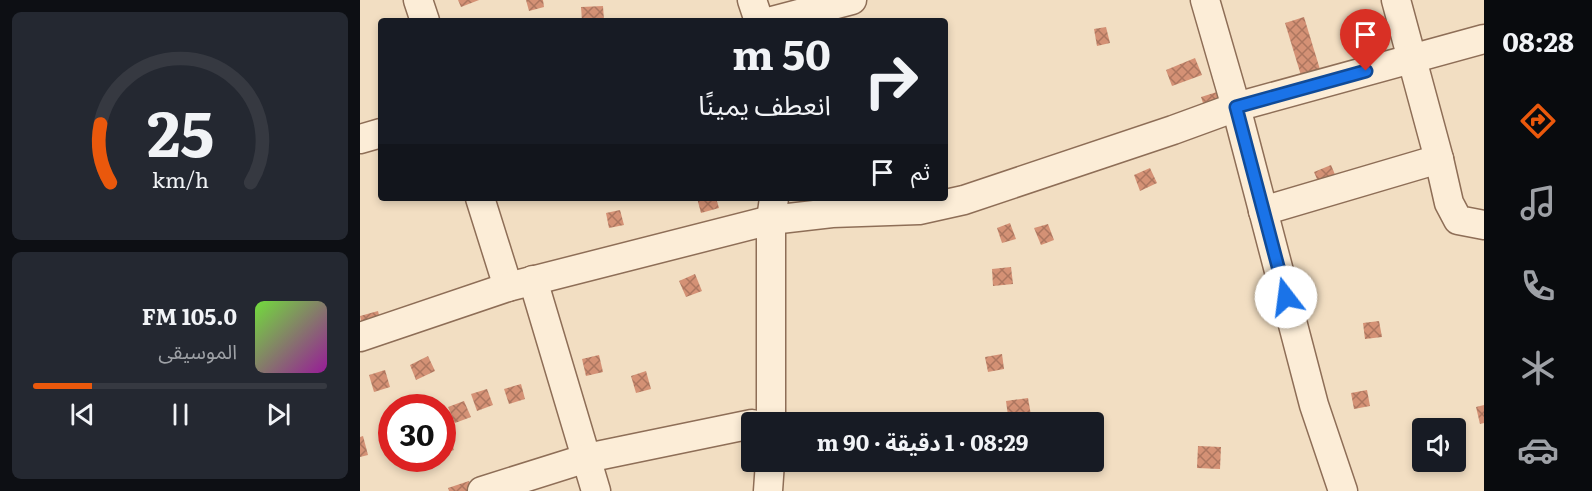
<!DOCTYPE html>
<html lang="ar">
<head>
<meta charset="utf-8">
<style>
  body { margin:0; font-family:Literata,"Noto Sans Arabic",serif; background:#242831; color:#f1f3f6; direction:rtl; height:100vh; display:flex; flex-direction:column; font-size:22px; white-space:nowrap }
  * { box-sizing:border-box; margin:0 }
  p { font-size:20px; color:#9ea1a6 }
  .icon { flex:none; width:33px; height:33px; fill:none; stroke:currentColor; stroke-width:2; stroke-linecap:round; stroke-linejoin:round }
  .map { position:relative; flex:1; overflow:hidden; direction:ltr }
  .details { display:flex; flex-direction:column; gap:12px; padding:12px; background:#0d0f14; width:360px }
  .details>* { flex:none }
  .top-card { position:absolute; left:18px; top:18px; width:570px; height:183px; border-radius:6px; box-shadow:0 3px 9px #0003; direction:rtl; background:#171b24; color:#f1f3f6; overflow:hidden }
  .tools { position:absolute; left:1052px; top:418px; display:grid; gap:12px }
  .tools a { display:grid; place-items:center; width:54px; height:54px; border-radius:6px; background:#171b24; box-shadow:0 3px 9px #0003; font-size:30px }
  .speed { position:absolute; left:18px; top:394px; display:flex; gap:12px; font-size:30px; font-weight:700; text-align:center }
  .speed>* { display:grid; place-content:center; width:78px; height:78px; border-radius:50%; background:#171b24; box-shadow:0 3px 9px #0003; line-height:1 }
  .speed .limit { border:9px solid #d22; background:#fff; color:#111 }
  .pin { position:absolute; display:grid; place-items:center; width:51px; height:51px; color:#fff; margin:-62px -26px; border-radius:50% 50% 50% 0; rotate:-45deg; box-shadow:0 0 6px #0007 }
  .pin .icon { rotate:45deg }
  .me { position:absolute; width:66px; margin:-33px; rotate:345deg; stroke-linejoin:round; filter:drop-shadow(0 0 4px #0008) }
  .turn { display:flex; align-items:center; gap:21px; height:126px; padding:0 18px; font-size:27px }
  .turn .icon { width:78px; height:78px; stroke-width:2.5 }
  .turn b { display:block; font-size:42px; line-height:51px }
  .then { display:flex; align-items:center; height:57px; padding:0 18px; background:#0003; gap:12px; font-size:22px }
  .details .tile { flex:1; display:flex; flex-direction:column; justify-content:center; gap:9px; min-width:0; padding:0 21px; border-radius:9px; background:#242831 }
  .details .dial { align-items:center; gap:0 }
  .dial svg { height:156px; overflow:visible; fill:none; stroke:#363941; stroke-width:7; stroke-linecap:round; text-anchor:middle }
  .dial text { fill:#f1f3f6; stroke:none }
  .song { display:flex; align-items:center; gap:18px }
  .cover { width:72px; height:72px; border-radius:9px; background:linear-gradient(135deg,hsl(100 70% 55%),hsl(300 70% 35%)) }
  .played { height:6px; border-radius:3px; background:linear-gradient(90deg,#ea580c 20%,#363941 20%) }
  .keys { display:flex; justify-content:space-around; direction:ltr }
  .trip { position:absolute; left:381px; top:412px; width:363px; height:60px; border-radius:6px; background:#171b24; box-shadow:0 3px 9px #0003; font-weight:700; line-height:60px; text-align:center; direction:rtl }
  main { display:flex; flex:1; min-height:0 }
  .tab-bar { display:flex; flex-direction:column; width:108px; justify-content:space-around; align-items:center; background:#090b0e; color:#9ea1a6 }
  .tab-bar .icon { width:42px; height:42px }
  .tab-bar .selected { color:#ea580c }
  .tab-bar b { font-size:27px; color:#f1f3f6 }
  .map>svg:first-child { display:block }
  .building { fill:url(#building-cross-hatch) }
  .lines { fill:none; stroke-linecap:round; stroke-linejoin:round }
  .minor-casing { stroke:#8e6e57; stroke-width:31 }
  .minor { stroke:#fcedd7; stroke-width:28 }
  .route-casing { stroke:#114b97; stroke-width:15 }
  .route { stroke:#1a73e8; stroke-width:10 }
</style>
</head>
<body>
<main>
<nav class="tab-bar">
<b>08:28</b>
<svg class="icon selected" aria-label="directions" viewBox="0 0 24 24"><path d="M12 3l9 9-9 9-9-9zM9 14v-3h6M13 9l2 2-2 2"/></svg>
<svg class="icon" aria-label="music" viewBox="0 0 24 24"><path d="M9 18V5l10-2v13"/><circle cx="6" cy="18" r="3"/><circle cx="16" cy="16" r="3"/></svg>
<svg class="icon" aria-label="phone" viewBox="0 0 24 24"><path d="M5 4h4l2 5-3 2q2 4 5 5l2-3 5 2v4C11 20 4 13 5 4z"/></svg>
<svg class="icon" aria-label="climate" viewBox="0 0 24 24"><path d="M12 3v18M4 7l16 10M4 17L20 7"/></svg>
<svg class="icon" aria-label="car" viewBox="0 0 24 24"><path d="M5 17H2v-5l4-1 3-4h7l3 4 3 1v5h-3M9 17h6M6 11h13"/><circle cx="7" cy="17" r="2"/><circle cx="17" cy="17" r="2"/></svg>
</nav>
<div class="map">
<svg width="1124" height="491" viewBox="0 0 1124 491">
  <defs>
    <pattern id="building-cross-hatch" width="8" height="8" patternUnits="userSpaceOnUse" patternTransform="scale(1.5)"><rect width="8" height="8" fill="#d49175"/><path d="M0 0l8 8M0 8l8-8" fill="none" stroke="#ad765f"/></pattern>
  </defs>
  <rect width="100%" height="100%" fill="#f2dec2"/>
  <g class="building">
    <polygon points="98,0 119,0 101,7"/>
    <polygon points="166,0 183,0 184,7 169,11"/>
    <polygon points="243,6 244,20 222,21 221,7"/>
    <polygon points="944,17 962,76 943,82 925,23"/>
    <polygon points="1013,21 1018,37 1002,42 997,26"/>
    <polygon points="746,27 750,43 737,46 734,29"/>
    <polygon points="835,58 842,75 812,86 806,70"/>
    <polygon points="857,92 861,107 846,112 841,97"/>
    <polygon points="971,165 976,177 959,184 954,172"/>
    <polygon points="790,168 797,183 780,191 774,175"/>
    <polygon points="337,198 356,198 359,208 341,213"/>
    <polygon points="260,210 264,225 249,228 246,213"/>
    <polygon points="650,223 656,239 642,243 637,228"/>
    <polygon points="688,224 694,240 681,245 674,228"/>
    <polygon points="651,267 653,284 633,286 632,269"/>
    <polygon points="335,274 342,291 326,297 319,281"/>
    <polygon points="18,311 22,328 3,332 0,316"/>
    <polygon points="1019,321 1022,337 1005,339 1003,323"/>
    <polygon points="642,354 644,369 628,372 625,357"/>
    <polygon points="239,355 243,372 226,376 222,359"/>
    <polygon points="68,356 75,371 56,380 50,365"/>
    <polygon points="25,370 30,387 14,392 9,375"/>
    <polygon points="286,371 291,389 276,393 271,376"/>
    <polygon points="161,384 165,399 149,404 144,389"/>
    <polygon points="127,389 133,405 117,411 111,394"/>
    <polygon points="1007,390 1010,406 994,409 991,393"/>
    <polygon points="668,398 672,421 649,423 646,401"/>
    <polygon points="104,401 111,417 95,423 88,407"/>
    <polygon points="1124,405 1124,423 1120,424 1116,407"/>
    <polygon points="732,414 733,423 719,423 718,415"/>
    <polygon points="86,431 94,450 82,454 82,433"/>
    <polygon points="3,436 8,455 0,457 0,437"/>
    <polygon points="838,446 861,447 860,469 837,468"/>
    <polygon points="109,481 113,491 89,491 88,488"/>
  </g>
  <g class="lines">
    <defs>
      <g id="minor">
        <polyline points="58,0 65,21"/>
        <polyline points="392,0 399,21"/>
        <polyline points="845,0 876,107 954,405 983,491"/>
        <polyline points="1036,0 1079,159 1089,203 1098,220 1124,225"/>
        <polyline points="412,21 492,0"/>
        <polyline points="0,139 21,133"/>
        <polyline points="120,198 148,287"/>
        <polyline points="903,211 1079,159"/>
        <polyline points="173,280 236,491"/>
        <polyline points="0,337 148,287 411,220 472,213 559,210 604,200 813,130 876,107 1124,39"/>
        <polyline points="411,423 411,220 414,198"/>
        <polyline points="122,491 227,458 392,424"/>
        <polyline points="408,491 410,462"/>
      </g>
    </defs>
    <use href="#minor" class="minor-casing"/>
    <use href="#minor" class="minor"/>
  </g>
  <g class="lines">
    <defs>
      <polyline id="route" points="926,297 876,107 1006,71"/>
    </defs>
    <use href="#route" class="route-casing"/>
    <use href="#route" class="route"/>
  </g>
</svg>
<div class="tools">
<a><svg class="icon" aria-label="sound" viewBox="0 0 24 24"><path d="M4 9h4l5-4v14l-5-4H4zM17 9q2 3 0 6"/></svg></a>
</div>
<div class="speed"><div class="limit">30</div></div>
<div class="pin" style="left:1006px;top:71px;background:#d93025"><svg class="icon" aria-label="arrive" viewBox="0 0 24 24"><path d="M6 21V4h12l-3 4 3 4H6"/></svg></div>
<svg class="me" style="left:926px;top:297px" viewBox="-20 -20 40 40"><circle r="19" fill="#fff"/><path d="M0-13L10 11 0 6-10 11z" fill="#1a73e8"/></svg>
<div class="trip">08:29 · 1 دقيقة · 90 m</div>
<div class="top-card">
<div class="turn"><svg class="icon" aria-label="right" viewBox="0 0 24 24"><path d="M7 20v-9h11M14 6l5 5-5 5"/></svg><div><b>50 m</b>انعطف يمينًا</div></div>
<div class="then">ثم<svg class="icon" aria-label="arrive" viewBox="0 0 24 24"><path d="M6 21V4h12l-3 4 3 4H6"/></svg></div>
</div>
</div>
<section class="details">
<div class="tile dial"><svg viewBox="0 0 100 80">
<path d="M14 69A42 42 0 1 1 86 69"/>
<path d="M14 69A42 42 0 0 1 9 39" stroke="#ea580c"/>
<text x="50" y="56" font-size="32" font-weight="700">25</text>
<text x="50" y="72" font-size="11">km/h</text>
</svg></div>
<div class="tile">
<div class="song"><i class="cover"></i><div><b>105.0 FM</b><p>الموسيقى</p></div></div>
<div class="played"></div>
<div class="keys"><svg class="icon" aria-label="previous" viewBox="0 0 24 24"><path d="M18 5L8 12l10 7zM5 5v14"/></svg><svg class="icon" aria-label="pause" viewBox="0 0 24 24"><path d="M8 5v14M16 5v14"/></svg><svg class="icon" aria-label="next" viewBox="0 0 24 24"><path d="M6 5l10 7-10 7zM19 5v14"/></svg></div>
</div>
</section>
</main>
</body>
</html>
